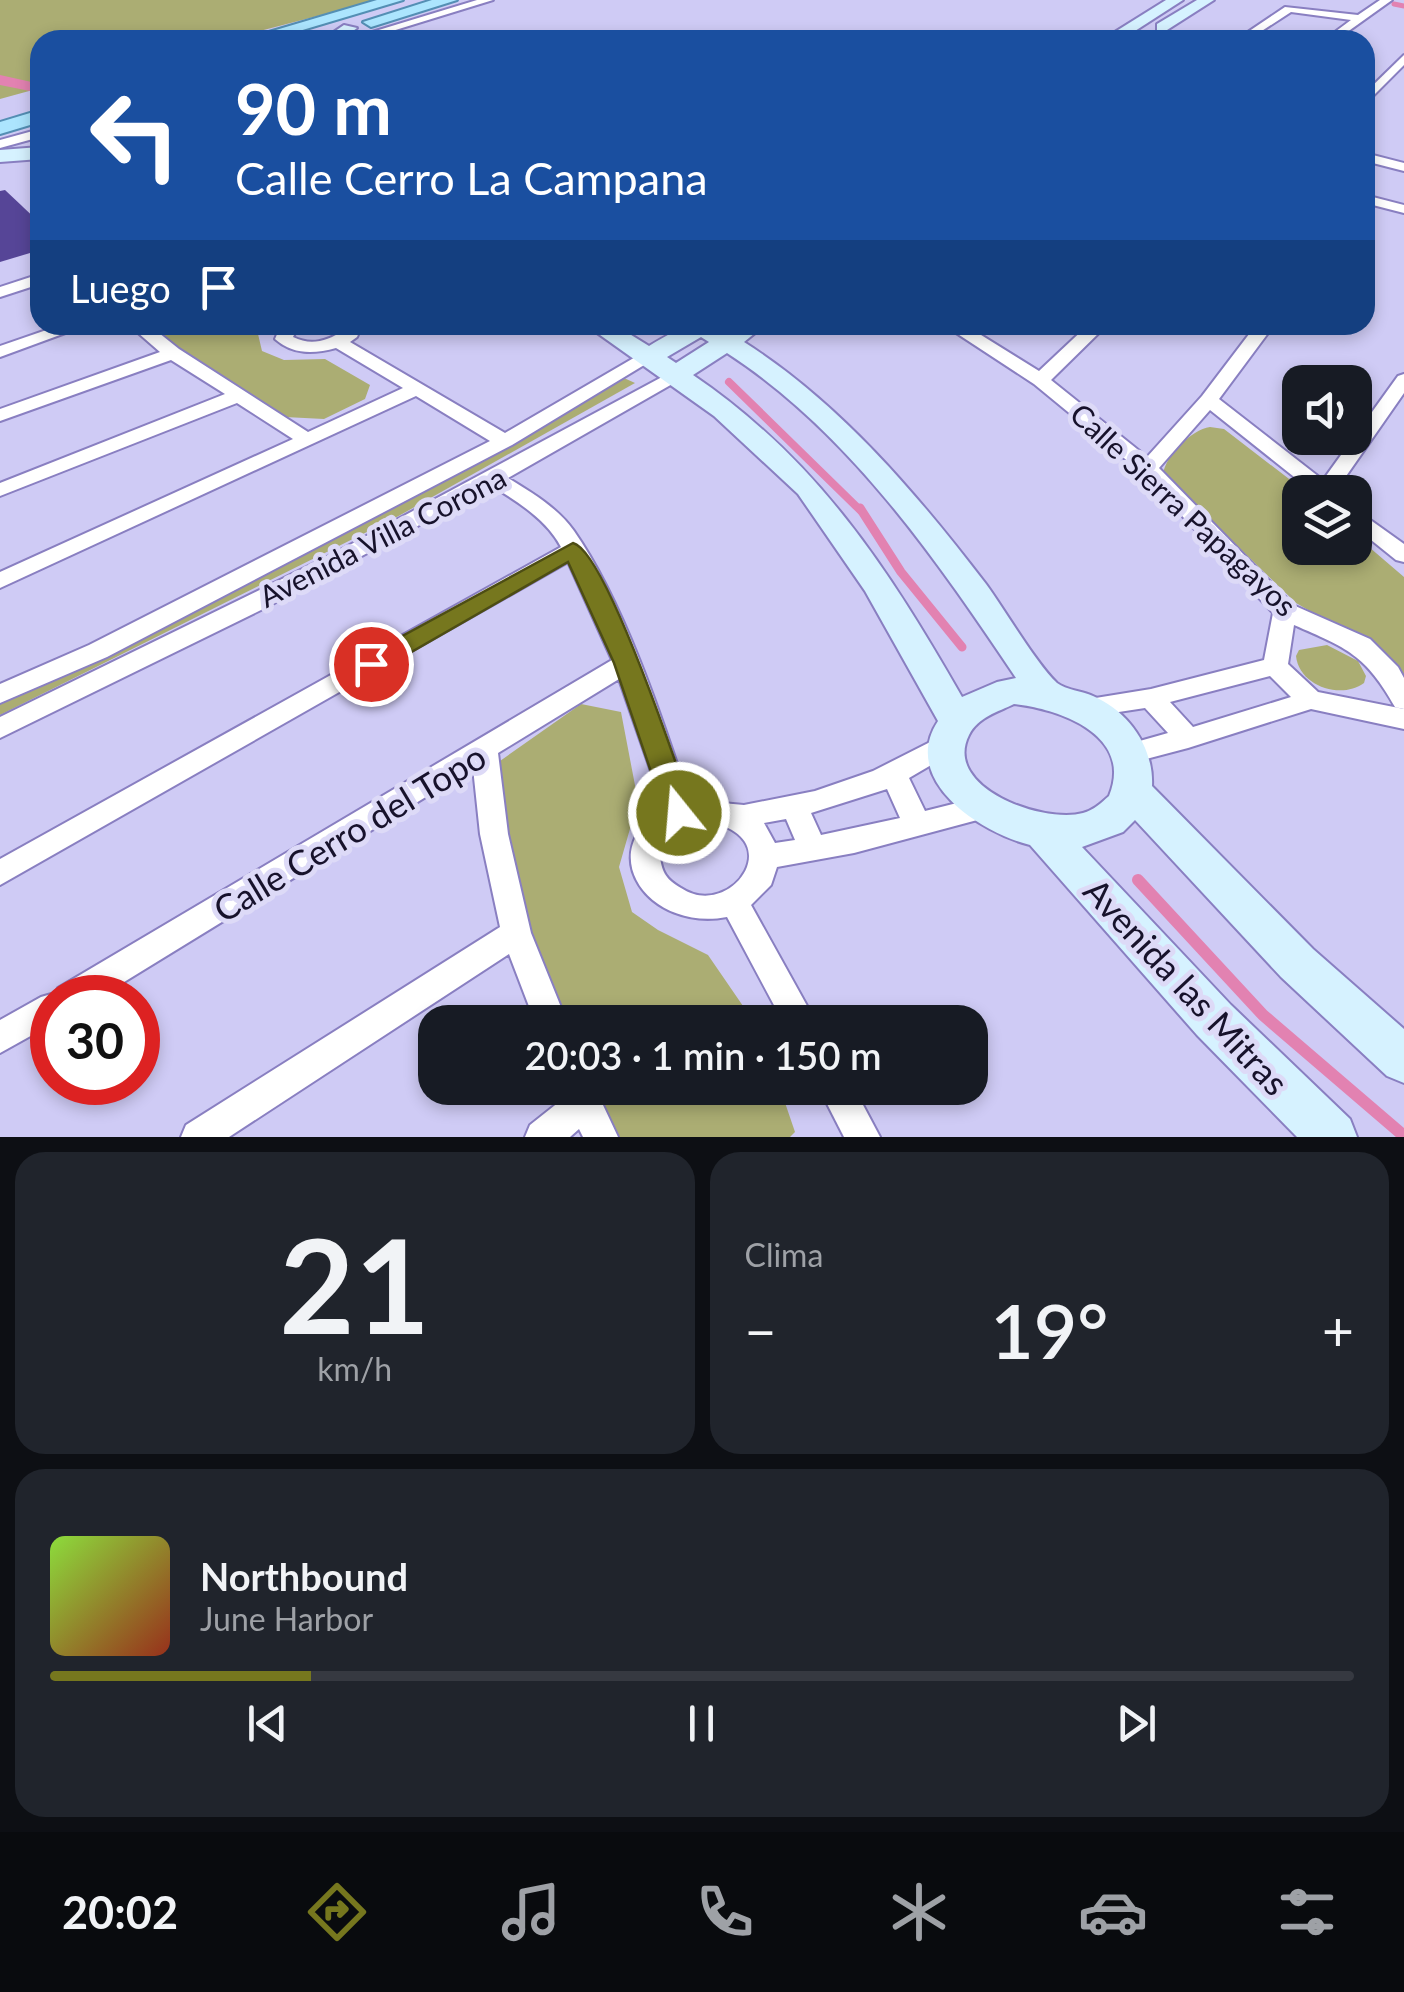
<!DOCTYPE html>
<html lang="es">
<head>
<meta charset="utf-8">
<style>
  body { margin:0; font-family:Lato,sans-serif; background:#20242c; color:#f1f3f6; height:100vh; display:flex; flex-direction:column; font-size:38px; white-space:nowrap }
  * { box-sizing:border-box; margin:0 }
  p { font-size:32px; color:#9ea1a6 }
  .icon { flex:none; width:55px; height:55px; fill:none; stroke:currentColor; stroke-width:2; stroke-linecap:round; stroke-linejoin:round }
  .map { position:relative; height:1137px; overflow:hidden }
  .sheet { display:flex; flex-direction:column; gap:15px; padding:15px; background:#0d0f14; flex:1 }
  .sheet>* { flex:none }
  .top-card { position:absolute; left:30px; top:30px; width:1345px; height:305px; border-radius:30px; box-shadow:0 5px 15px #0003; background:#1a4fa0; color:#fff; overflow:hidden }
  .tools { position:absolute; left:1282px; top:365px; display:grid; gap:20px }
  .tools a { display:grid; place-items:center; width:90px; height:90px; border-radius:20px; background:#171b24; box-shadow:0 5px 15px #0003; font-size:50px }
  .speed { position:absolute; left:30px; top:975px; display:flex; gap:20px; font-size:50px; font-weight:700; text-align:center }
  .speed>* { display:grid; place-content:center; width:130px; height:130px; border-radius:50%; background:#171b24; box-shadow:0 5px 15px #0003; line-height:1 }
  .speed .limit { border:15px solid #d22; background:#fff; color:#111 }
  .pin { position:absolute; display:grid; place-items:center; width:85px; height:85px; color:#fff; margin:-42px; border:5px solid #fff; border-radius:50%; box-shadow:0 2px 10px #0007 }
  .me { position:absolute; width:110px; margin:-55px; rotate:343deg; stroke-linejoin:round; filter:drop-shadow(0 0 8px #0008) }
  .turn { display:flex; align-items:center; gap:35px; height:210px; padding:0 40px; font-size:45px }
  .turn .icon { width:130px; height:130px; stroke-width:2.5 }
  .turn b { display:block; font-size:70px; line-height:85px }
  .then { display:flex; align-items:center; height:95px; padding:0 40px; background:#0003; gap:20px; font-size:38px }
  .big { font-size:75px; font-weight:600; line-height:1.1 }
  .sheet .card { flex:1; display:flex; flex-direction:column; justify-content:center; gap:15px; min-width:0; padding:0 35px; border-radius:30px; background:#20242c }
  .sheet .dial { align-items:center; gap:0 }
  .dial b { font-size:130px; line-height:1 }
  .song { display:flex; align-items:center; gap:30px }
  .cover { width:120px; height:120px; border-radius:15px; background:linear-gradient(135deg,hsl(90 70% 55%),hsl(10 70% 35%)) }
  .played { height:10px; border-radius:5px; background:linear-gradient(90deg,#76771e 20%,#363941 20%) }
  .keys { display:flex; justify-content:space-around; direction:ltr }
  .heat { display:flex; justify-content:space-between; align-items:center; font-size:55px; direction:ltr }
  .sheet .tiles { flex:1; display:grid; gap:15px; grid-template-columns:1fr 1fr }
  .card:last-child { grid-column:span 2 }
  .trip { position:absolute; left:418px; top:1005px; width:570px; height:100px; border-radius:30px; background:#171b24; box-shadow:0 5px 15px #0003; font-weight:600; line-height:100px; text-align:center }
  .menu { display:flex; height:160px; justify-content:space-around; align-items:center; background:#090b0e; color:#9ea1a6 }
  .menu .icon { width:70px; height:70px }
  .menu .active { color:#76771e }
  .menu b { font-size:45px; color:#f1f3f6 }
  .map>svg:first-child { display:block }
  .green { fill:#abad73 }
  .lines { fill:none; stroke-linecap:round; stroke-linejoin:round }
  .stream-far3 { stroke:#e282b1; stroke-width:5 }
  .stream-far2 { stroke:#e282b1; stroke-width:8 }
  .stream-far1 { stroke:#e282b1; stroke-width:9 }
  .stream { stroke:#e282b1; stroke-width:12 }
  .canal { fill:#e282b1; fill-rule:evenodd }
  .building { fill:#564597 }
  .street-casing { stroke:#897fc1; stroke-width:4 }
  .secondary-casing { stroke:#897fc1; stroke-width:4 }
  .primary-casing { stroke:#548fb4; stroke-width:4 }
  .street { fill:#fff; fill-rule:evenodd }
  .secondary { fill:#d6f2ff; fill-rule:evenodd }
  .primary { fill:#ace5fe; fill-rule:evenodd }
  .route { fill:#76771e; stroke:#4d4d14; stroke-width:2.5 }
  .labels { text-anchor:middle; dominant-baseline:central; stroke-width:10; stroke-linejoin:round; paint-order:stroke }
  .street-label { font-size:30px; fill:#17122b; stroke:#dddaf7 }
  .near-street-label { font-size:35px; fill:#17122b; stroke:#dddaf7 }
</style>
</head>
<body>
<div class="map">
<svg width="1404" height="1137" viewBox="0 0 1404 1137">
  <rect width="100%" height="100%" fill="#cfcbf5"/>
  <g class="green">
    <polygon points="0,0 379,0 225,40 40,40 40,88 0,99"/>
    <polygon points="140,325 265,325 258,334 262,351 284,360 325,359 370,385 365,399 324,419 285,417"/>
    <polygon points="624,378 635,383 395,518 0,715 0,698"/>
    <path d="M1210,427L1224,429L1306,492H1300V548H1355V535L1404,577V681L1388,656L1296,603L1163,474C1166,455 1191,430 1210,427Z"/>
    <path d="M1327,645L1358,661L1366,676L1364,683C1341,700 1299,686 1296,656L1299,650Z"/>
    <path d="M581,704L621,712L638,801L619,867L632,912L658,930L708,955L754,1022H563C524,940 509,851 500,761Z"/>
    <polygon points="593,1088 780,1088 795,1132 790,1137 616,1137"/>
  </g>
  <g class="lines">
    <polyline class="stream-far3" points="1394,4 1404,6"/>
    <polyline class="stream-far2" points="729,382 861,511"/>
    <polyline class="stream-far1" points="860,508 901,572 962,647"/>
    <polyline class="stream" points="1138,880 1263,1015 1404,1136"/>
    <polygon class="canal" points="0,75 36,83 38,86 30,91 0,85"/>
  </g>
  <polygon class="building" points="5,190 40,223 40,250 0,262 0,191"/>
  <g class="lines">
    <defs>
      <g id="street">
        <polygon points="477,0 493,0 363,40 346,40"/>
        <polygon points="1380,0 1392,0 1336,40 1324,40 1351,20 1291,12 1248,40 1236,40 1285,7 1358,15"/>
        <polygon points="1404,55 1404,65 1365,104 1365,93"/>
        <polygon points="40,129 40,137 0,148 0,140"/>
        <polygon points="1365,153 1404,163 1404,171 1365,161"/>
        <polygon points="1365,195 1404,205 1404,213 1365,203"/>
        <polygon points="40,274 40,284 0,297 0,287"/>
        <polygon points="61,325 87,325 0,357 0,346"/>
        <path d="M129,325H149L179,349L308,432L403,388L336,348C314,354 293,355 275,339L281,325H299L293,337C311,346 327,341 343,331L344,325H362L357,337L350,342L505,433L644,352H656L659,356L512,445L107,657L0,703V684L89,645L490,441L416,396L0,588V572L293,439L237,403L0,496V483L225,394L171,360L0,421V409L160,352Z"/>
        <path d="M944,325H965L1039,371L1088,325H1107L1051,380L1147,457L1202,396L1256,325H1274L1219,399L1323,480L1398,376L1404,374V393L1335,492H1313L1210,410L1159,468L1293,605L1370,639L1398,667L1404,678V709L1395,707C1366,655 1347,648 1294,625L1288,664L1318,692L1404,709V729L1311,709L1188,748L1131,763L1122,760L1118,753L1122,746L1168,733L1145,708L1086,717L1077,715L1073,708L1077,701L1151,689L1264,660L1273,613L1141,472L1034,384ZM1270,676L1291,697L1193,727L1170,702Z"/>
        <path d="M675,370L681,371V379L508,478C531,492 558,508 574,531C623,601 662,717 689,800L744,805L815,791L873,771L946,734L955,737L959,744L955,751L909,778L925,811L981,797L991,800L995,808L991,816L981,819L854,853L777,867L771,885L751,905L816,1022H783L727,917C648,932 592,851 664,809L619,679L498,753L508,834L531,933L567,1022H535L509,954L229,1137H181L186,1125L500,927L480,834L473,768L98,998H52V1024L0,1053V1020L41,997L55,993L58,988L612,660L568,562L0,885V859L561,547C547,520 518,502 492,486L265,608L0,738V717L333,554ZM887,789L900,818L821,835L811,813ZM786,819L795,840L775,843L764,823ZM701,821C794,832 732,922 681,888C667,880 662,873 660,857C664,836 679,822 701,821Z"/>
        <polygon points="1355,509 1404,544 1404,562 1396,560 1355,527"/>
        <polygon points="560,1088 595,1088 618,1137 583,1137 579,1129 570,1137 525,1137 530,1125 564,1098"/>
        <polygon points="819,1088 854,1088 880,1137 844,1137"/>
      </g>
      <g id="secondary">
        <polygon points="1166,0 1183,0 1121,40 1102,40"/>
        <polygon points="1197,0 1214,0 1167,30 1157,30 1157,24"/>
        <polygon points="344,25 357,28 341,40 322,40"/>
        <polygon points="40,147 40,159 0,162 0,150"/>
        <path d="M586,325H615L649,346C673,332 700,314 727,331L736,325H765L744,342C840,403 917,494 986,584C1005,610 1036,663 1057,683C1066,690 1082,691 1093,696C1128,711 1154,747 1152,786L1313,949L1404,1029V1083L1387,1076L1281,977L1135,820L1123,832L1082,847L1231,1005L1350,1119L1357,1137H1297L1197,1035L1030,845C981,833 899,780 938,721L865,591L798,494L714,416ZM701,337L709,342L676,363L667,357ZM727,353C849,432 936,559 1016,678L997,682L962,697C888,568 818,460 693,375ZM1014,704C1060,709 1134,735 1109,796C1101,803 1094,810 1083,813C1044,824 942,788 969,735C978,717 998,712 1014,704Z"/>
      </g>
      <g id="primary">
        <polygon points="377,0 403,0 269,40 242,40"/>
        <polygon points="432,0 457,0 371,27 363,22"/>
        <polygon points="40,110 40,122 0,134 0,122"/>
      </g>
    </defs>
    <use href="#street" class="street-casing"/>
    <use href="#secondary" class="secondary-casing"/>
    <use href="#primary" class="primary-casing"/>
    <use href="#street" class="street"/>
    <use href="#secondary" class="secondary"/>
    <use href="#primary" class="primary"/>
  </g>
  <path class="route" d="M573,543C606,551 679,772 693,813L689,821L679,824L669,821L665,813L614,663L568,562L380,670L371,672L358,664L362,658Z"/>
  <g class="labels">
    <g class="street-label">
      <text transform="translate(1184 509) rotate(43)">Calle Sierra Papagayos</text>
      <text transform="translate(382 536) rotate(-27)">Avenida Villa Corona</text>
    </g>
    <g class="near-street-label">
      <text transform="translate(349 832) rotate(-31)">Calle Cerro del Topo</text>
      <text transform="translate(1187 986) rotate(47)">Avenida las Mitras</text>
    </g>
  </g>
</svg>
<div class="tools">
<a><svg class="icon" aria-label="sound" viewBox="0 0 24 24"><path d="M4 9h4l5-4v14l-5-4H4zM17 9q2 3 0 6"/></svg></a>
<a><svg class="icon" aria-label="layers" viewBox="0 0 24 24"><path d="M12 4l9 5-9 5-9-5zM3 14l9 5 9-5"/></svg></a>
</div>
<div class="speed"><div class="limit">30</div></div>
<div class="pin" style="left:371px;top:664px;background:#d93025"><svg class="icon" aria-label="arrive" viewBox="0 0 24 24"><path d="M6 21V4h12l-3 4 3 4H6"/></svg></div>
<svg class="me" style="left:679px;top:813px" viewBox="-20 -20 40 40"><circle r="17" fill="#76771e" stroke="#fff" stroke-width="3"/><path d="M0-11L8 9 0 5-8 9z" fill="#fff"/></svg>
<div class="trip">20:03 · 1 min · 150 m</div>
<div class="top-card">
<div class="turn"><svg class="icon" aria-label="left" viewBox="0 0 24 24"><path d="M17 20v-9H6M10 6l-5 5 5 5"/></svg><div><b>90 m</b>Calle Cerro La Campana</div></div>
<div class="then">Luego<svg class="icon" aria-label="arrive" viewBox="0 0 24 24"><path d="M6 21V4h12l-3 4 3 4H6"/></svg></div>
</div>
</div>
<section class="sheet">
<div class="tiles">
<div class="card dial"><b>21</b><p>km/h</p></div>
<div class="card"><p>Clima</p>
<div class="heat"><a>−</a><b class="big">19°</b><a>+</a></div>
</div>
<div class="card">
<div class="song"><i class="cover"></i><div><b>Northbound</b><p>June Harbor</p></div></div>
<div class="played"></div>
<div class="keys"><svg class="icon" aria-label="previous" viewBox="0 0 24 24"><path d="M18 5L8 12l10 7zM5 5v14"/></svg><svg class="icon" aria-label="pause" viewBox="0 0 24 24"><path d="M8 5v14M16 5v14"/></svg><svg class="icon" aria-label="next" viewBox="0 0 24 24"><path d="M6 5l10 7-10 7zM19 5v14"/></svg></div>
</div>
</div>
</section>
<nav class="menu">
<b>20:02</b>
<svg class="icon active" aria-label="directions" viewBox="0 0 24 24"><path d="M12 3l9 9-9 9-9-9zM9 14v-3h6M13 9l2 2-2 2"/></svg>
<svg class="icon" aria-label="music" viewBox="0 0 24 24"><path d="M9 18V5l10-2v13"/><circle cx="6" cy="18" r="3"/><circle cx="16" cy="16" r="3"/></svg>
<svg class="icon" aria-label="phone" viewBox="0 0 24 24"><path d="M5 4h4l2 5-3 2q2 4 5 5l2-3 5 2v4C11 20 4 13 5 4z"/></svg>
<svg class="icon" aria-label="climate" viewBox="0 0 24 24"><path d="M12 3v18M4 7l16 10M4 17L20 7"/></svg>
<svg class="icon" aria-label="car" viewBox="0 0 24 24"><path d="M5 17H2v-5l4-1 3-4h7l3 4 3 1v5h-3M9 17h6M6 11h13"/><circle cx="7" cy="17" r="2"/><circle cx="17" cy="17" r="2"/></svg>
<svg class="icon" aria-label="filters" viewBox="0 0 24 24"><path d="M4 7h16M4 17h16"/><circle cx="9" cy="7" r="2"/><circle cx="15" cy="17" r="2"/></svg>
</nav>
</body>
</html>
